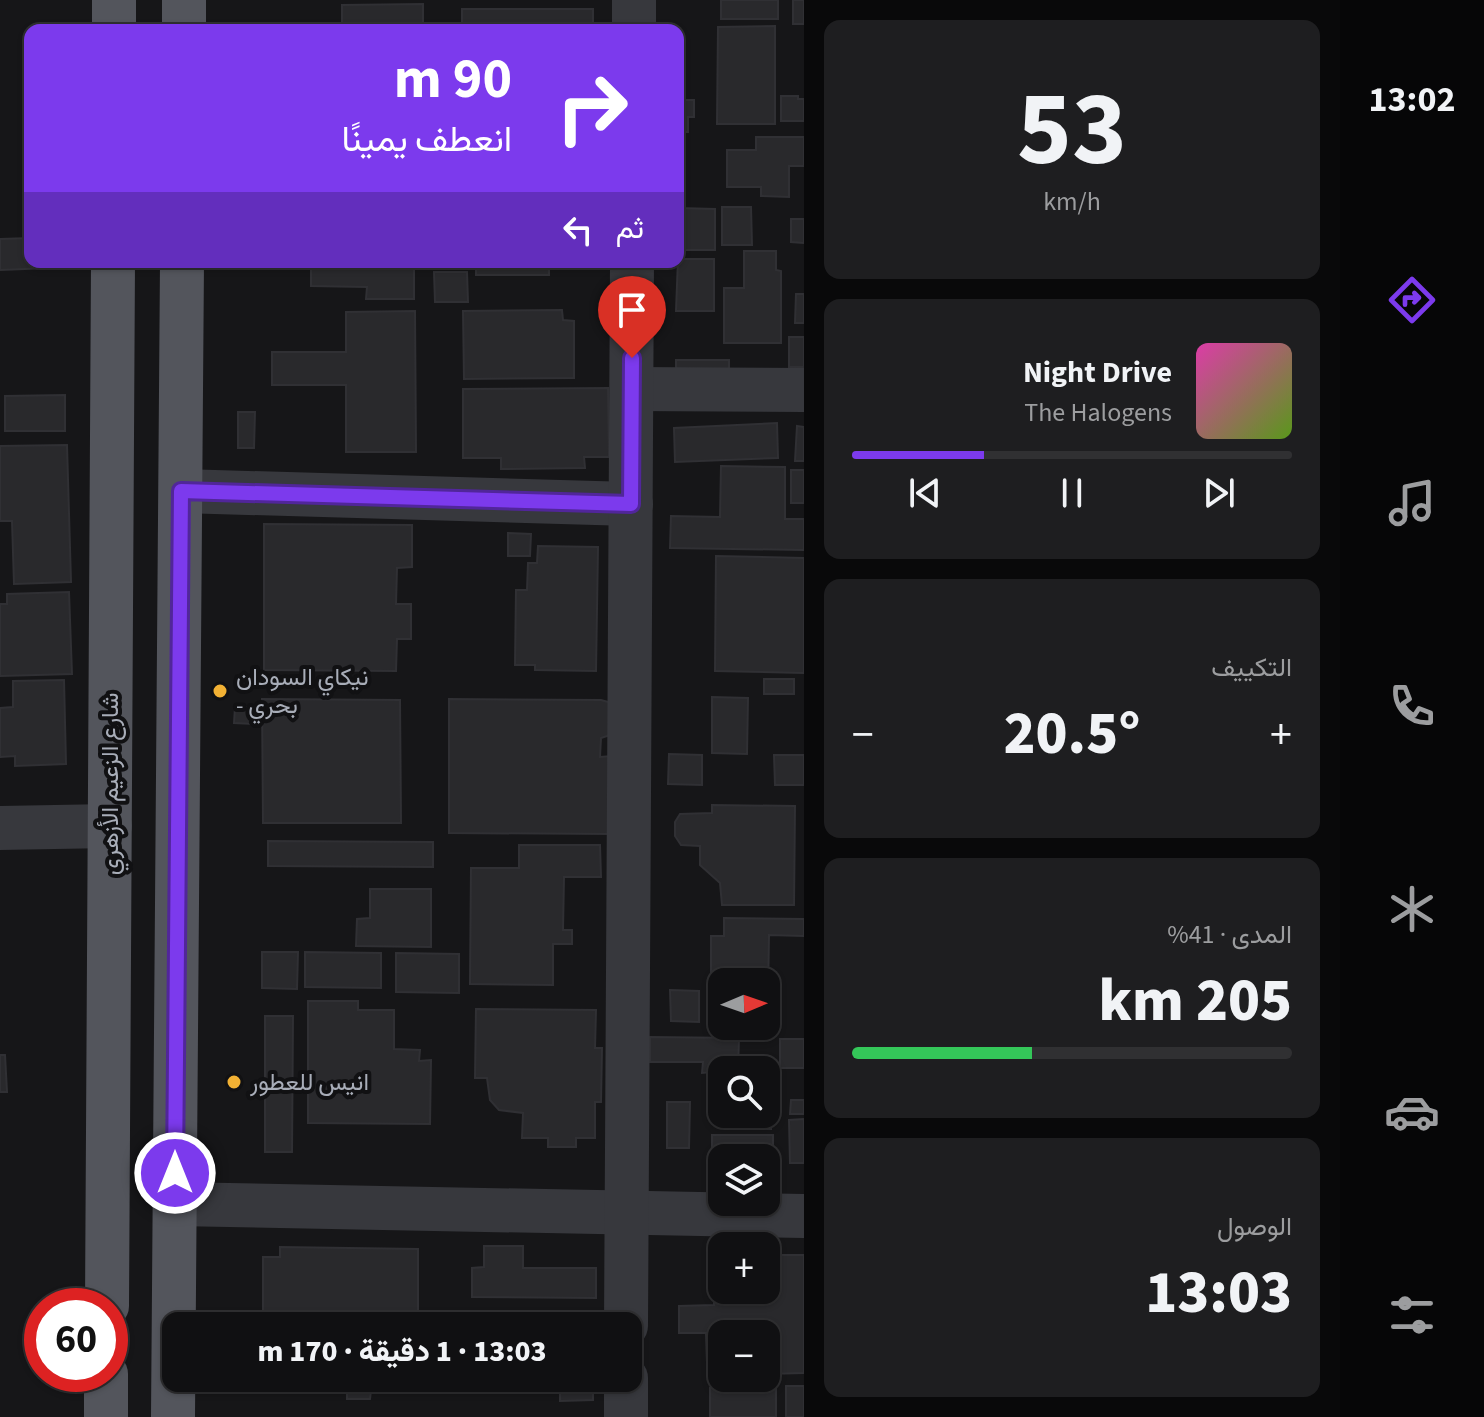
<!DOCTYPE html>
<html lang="ar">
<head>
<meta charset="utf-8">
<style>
  body { margin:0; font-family:"Source Sans 3",Vazirmatn,sans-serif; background:#1e1e20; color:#f1f3f6; direction:rtl; height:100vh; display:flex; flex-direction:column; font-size:30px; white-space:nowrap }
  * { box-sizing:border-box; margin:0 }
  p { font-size:26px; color:#9c9d9f }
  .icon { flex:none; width:44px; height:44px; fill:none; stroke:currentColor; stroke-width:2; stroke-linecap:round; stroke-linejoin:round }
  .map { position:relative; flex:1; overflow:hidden; direction:ltr }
  .drawer { display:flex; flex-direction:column; gap:20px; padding:20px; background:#09090a; width:536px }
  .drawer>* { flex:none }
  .hud { position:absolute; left:24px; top:24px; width:660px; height:244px; border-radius:16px; box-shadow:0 2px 6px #0004,0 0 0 2px #303032; direction:rtl; background:#7c3aed; color:#fff; overflow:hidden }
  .needle { width:52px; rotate:88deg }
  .controls { position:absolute; left:708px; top:968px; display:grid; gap:16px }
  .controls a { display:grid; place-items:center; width:72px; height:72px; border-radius:16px; background:#101012; box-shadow:0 2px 6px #0004,0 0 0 2px #303032; font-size:40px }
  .speed { position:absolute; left:24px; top:1288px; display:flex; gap:16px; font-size:40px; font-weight:700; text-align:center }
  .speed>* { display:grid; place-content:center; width:104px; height:104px; border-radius:50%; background:#101012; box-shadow:0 2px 6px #0004,0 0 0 2px #303032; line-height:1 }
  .speed .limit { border:12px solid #d22; background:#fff; color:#111 }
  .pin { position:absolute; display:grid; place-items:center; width:68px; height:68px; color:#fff; margin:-82px -34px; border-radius:50% 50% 50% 0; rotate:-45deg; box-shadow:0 0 8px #0007 }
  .pin .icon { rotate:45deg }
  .me { position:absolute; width:88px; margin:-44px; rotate:0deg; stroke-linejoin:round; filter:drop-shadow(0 0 6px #0008) }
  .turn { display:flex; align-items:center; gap:28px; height:168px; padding:0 40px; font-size:36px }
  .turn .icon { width:104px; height:104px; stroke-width:2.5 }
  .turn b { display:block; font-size:56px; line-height:68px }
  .then { display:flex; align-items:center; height:76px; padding:0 40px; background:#0003; gap:16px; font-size:30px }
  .big { font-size:60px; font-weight:800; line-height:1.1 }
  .drawer .widget { flex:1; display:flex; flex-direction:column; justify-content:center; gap:12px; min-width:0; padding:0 28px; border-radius:16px; background:#1e1e20 }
  .drawer .dial { align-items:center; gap:0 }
  .dial b { font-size:104px; line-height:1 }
  .song { display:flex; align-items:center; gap:24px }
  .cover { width:96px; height:96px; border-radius:12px; background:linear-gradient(135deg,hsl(320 70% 55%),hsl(90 70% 35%)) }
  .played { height:8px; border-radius:4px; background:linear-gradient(90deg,#7c3aed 30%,#303032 30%) }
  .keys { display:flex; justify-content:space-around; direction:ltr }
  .heat { display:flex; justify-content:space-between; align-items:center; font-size:44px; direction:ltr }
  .charge { height:12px; border-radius:6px; background:linear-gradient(90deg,#34c759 41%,#303032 0) }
  .trip { position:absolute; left:162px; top:1312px; width:480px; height:80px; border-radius:16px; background:#101012; box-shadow:0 2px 6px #0004,0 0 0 2px #303032; font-weight:800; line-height:80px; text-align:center; direction:rtl }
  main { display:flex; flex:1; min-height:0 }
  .tab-bar { display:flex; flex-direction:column; width:144px; justify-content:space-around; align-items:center; background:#060607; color:#9c9d9f }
  .tab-bar .icon { width:56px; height:56px }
  .tab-bar .on { color:#7c3aed }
  .tab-bar b { font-size:36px; color:#f1f3f6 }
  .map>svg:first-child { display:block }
  .building { fill:#29292c; stroke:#303034; stroke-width:2 }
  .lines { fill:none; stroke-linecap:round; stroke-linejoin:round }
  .minor { stroke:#37383d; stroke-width:44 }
  .primary { stroke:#53555c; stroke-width:44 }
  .route-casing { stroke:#51269a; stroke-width:20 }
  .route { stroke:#7c3aed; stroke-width:14 }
  .poi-dot { fill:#f2b134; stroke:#111113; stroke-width:3 }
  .labels { text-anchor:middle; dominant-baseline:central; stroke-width:8; stroke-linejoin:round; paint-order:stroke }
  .poi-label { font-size:24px; fill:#a8adb8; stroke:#111113; text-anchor:start }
  .street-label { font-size:24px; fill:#a8adb8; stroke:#111113 }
</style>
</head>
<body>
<main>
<nav class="tab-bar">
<b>13:02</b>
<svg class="icon on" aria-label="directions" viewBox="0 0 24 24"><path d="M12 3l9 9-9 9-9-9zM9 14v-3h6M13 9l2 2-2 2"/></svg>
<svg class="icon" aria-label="music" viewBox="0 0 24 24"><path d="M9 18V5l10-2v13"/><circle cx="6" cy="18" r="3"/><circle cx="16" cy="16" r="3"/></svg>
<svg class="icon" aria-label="phone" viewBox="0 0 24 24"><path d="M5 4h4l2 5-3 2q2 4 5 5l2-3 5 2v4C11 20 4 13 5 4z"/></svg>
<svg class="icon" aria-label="climate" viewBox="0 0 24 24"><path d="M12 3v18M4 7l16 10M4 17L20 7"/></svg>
<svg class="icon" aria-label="car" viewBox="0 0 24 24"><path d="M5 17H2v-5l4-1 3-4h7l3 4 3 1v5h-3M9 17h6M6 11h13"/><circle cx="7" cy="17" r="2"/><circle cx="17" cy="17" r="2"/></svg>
<svg class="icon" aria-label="filters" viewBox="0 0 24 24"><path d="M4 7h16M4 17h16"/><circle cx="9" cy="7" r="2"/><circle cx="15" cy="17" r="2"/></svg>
</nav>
<section class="drawer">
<div class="widget dial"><b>53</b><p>km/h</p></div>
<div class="widget">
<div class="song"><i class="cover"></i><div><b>Night Drive</b><p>The Halogens</p></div></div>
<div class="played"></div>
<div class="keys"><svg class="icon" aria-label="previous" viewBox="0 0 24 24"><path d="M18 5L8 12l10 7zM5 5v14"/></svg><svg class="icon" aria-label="pause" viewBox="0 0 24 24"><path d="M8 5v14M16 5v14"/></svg><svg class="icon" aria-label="next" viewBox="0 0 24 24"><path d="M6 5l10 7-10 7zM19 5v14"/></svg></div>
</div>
<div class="widget"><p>التكييف</p>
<div class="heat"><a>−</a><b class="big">20.5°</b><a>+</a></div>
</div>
<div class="widget"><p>المدى · 41%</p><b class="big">205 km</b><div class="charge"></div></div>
<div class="widget"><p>الوصول</p><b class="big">13:03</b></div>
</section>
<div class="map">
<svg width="804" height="1417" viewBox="0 0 804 1417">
  <rect width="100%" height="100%" fill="#161618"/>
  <g class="building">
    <rect x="721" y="0" width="57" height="19"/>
    <rect x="793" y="0" width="11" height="24"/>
    <polygon points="423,4 423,30 266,30 266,23 342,23 342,5"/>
    <rect x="462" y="9" width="131" height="21"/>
    <polygon points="775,26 775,124 717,124 718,27"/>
    <polygon points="781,96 798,96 798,99 804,99 804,121 781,121"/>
    <polygon points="678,100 694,100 694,117 688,117 688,132 678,132"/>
    <polygon points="756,137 804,137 804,166 789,166 789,197 761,196 761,187 727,187 727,150 756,150"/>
    <polygon points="722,207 751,207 752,245 722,245"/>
    <polygon points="678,208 715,209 715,250 678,250"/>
    <polygon points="791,219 804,219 804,243 791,242"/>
    <polygon points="30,238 30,262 49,262 49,268 0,270 0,239"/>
    <polygon points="744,251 776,251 776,270 781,271 781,343 724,343 724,288 744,288"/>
    <polygon points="678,259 714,259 714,311 676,311"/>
    <polygon points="311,262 414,262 414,299 366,299 367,287 311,286"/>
    <rect x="476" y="262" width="73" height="13"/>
    <polygon points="434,272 467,272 468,302 435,302"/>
    <polygon points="796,294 804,294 804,323 795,323"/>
    <polygon points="562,310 563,320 574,321 574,378 464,379 463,311"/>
    <polygon points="415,311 416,452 346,452 346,385 272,385 272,352 346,352 346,312"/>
    <rect x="789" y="337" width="15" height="30"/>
    <polygon points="676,360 729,360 729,380 676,379"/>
    <polygon points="608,388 609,457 584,457 585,468 501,469 501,458 463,458 463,389"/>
    <polygon points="65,395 65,431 5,431 5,396"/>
    <polygon points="238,412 255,412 254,448 238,448"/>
    <polygon points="777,423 778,458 675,462 674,428"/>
    <polygon points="797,426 804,427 804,461 795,461"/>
    <polygon points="67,445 71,582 14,584 12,521 0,521 0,446"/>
    <polygon points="721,466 785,467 785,519 804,519 804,550 670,548 671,516 720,517"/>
    <rect x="791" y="470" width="13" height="33"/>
    <polygon points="264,524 412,525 412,567 397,568 396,604 411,604 411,639 397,639 396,671 264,670"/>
    <polygon points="508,533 531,534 530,556 508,556"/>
    <polygon points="538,546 598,547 596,671 535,670 535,665 515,665 516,590 527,590 528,563 537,563"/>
    <polygon points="716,556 804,558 804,673 715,671"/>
    <polygon points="69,592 72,674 0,676 0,604 7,604 7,594"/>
    <rect x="764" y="679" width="30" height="15"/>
    <polygon points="64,680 66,764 15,766 15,756 0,757 0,708 13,707 13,681"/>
    <polygon points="712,697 748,698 747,754 712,753"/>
    <polygon points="262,699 400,700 401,823 263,823"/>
    <polygon points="449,699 601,700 612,703 613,734 601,738 600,757 611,756 611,834 449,833"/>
    <polygon points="235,707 255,707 254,724 234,723"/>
    <polygon points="669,754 702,755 702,785 668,784"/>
    <polygon points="774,755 804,755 804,785 775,785"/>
    <polygon points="712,805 795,806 794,905 722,905 720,883 700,865 700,846 681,845 675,836 675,822 680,814 712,813"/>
    <polygon points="268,841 433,842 433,867 268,866"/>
    <polygon points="519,845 600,845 601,877 564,877 563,930 572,930 572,944 553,944 553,985 470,984 471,868 519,868"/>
    <polygon points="370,889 431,889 431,947 356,946 357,919 370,918"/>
    <polygon points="724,918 804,919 804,936 769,935 768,996 766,996 766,982 722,982 722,995 711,995 711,936 724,936"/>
    <polygon points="262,952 298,952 297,989 262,988"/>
    <polygon points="305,952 381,953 381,988 305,987"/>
    <polygon points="396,953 459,954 459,993 396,992"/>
    <polygon points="670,990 699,991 699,1022 671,1021"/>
    <polygon points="308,1001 358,1001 358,1010 394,1010 394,1049 420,1050 419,1061 431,1060 430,1124 308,1123"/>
    <polygon points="766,1006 766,1032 738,1032 738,1026 766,1026"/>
    <polygon points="476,1009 596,1010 595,1048 602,1048 601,1102 595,1102 595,1138 576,1138 576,1147 548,1147 548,1138 522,1138 523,1113 499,1110 490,1100 487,1078 475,1078"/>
    <polygon points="265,1016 293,1016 292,1152 265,1152"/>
    <polygon points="650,1037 739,1038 738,1070 702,1073 703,1062 650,1062"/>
    <rect x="780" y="1039" width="24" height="29"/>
    <polygon points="0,1055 5,1055 7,1092 0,1092"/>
    <polygon points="766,1071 772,1071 771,1129 728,1128 728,1114 766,1114"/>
    <polygon points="791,1100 804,1100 804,1114 790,1114"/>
    <polygon points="667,1102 690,1102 689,1148 667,1148"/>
    <polygon points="804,1119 804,1163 790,1163 789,1120"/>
    <polygon points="712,1135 773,1135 773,1162 766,1162 766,1158 722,1158 722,1161 712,1161"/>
    <polygon points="484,1246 523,1246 523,1268 596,1268 596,1298 472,1297 472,1268 484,1267"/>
    <polygon points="280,1247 418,1249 418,1326 263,1326 263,1257 280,1257"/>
    <polygon points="766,1255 804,1255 804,1373 766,1374 766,1334 722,1334 722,1363 707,1363 706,1333 679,1333 679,1306 714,1305 714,1275 722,1275 722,1290 766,1290"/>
    <polygon points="263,1378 417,1378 417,1391 371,1391 370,1399 347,1399 347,1391 263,1390"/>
    <polygon points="560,1379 593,1379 593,1400 560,1401"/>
    <polygon points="776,1386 776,1417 710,1417 710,1388"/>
    <rect x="786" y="1386" width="18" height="31"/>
  </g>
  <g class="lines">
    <g class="minor">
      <polyline points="634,30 634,0"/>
      <polyline points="632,389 804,390"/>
      <polyline points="181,491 631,504"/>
      <polyline points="0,828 110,826"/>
      <polyline points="175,1204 804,1216"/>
      <polyline points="626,1326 632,262"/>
      <polyline points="626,1417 626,1378"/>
    </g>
    <g class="primary">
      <polyline points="114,30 114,0"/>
      <polyline points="184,30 184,0"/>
      <polyline points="107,1306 113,262"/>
      <polyline points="106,1417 106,1374"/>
      <polyline points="173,1417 182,262"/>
    </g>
  </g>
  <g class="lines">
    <defs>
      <polyline id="route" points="175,1173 181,491 631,504 632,358"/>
    </defs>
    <use href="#route" class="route-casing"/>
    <use href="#route" class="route"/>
  </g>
  <g class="poi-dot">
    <circle cx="220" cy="691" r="8"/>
    <circle cx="234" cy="1082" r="8"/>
  </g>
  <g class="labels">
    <g class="poi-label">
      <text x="236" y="677">نيكاي السودان<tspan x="236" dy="28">- بحري</tspan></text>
      <text x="250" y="1082">انيس للعطور</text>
    </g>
    <g class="street-label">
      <text transform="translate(110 784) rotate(-90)">شارع الزعيم الأزهري</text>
    </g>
  </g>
</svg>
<div class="controls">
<a><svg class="needle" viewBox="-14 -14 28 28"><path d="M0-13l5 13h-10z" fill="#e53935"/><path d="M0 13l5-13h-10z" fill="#9c9d9f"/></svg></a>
<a><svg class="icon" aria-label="search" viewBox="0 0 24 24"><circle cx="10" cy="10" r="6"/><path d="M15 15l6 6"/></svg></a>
<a><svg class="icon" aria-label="layers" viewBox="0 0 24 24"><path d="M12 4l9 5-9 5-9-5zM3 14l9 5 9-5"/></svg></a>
<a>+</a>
<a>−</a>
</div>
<div class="speed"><div class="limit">60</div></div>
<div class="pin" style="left:632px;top:358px;background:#d93025"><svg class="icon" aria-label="arrive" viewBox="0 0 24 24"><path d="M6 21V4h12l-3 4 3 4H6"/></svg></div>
<svg class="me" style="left:175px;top:1173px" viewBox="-20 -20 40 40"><circle r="17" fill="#7c3aed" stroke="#fff" stroke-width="3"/><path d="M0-11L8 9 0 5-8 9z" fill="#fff"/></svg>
<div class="trip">13:03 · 1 دقيقة · 170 m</div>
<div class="hud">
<div class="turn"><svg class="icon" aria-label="right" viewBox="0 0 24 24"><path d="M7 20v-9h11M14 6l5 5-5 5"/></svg><div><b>90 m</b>انعطف يمينًا</div></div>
<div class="then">ثم<svg class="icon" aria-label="left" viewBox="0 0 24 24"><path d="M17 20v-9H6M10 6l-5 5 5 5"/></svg></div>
</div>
</div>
</main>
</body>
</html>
